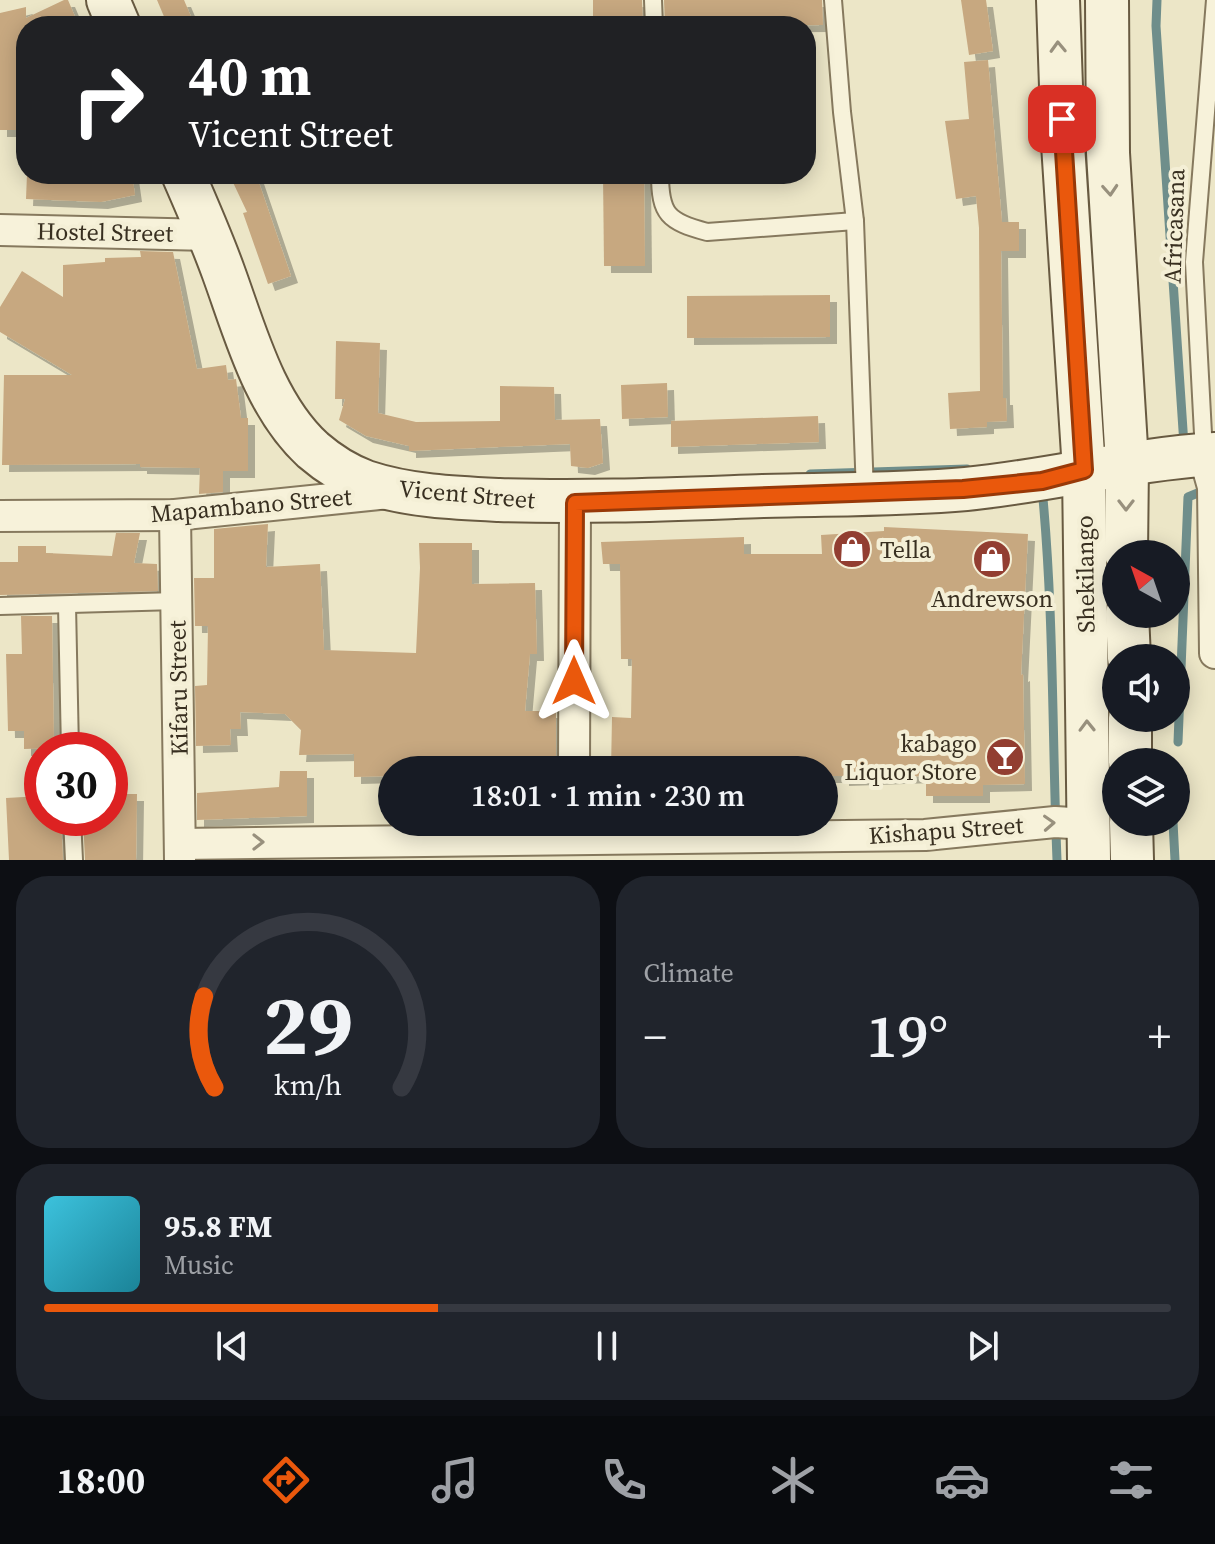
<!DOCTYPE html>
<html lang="en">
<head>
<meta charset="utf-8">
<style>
  body { margin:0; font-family:"Source Serif 4",serif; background:#20242c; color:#f1f3f6; height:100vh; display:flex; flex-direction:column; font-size:30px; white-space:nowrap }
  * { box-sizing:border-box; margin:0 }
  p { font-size:26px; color:#9ea1a6 }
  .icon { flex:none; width:44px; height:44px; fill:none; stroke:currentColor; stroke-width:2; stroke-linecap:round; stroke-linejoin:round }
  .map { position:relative; height:860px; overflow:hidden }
  .details { display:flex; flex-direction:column; gap:16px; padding:16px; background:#0d0f14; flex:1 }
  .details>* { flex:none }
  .guide { position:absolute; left:16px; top:16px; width:800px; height:168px; border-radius:32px; box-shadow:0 4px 20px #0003; background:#202124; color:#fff; overflow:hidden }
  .needle { width:52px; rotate:320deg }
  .tools { position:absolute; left:1102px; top:540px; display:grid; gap:16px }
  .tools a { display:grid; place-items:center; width:88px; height:88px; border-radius:50%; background:#171b24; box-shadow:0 4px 20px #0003; font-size:40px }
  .speed { position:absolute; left:24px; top:732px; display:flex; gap:16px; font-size:40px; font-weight:700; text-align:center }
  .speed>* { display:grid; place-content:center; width:104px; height:104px; border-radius:50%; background:#171b24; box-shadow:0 4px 20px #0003; line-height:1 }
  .speed .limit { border:12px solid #d22; background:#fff; color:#111 }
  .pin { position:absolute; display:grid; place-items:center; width:68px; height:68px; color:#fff; margin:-34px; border-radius:16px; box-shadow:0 4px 12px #0006 }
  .me { position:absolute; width:88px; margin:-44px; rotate:0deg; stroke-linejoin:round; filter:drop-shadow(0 0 6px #0008) }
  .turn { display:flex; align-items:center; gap:28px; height:168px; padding:0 40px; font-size:36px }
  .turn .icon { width:104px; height:104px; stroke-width:2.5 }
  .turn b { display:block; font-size:56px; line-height:68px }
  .big { font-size:60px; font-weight:600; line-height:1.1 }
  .details .card { flex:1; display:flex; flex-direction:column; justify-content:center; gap:12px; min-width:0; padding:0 28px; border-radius:32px; background:#20242c }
  .details .dial { align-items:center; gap:0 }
  .dial svg { height:208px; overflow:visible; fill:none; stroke:#363941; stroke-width:7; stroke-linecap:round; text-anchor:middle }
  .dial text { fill:#f1f3f6; stroke:none }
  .song { display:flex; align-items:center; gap:24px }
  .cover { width:96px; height:96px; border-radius:12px; background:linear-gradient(135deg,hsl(190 70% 55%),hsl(190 70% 35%)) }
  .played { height:8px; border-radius:4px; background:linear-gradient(90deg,#ea580c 35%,#363941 35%) }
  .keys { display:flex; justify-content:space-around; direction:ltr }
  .heat { display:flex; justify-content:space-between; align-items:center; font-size:44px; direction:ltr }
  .details .tiles { flex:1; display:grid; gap:16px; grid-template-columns:1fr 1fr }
  .card:last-child { grid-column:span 2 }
  .trip { position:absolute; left:378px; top:756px; width:460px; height:80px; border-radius:40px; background:#171b24; box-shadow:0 4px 20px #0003; font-weight:600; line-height:80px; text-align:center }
  .menu { display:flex; height:128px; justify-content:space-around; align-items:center; background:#090b0e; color:#9ea1a6 }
  .menu .icon { width:56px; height:56px }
  .menu .current { color:#ea580c }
  .menu b { font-size:36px; color:#f1f3f6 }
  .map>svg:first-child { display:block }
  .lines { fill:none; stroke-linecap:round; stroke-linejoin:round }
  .stream { stroke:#6f8e8b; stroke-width:9 }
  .building { fill:#c7a880; filter:url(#shadow) }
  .lane-casing { stroke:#86795e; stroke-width:20 }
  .street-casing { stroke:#86795e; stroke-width:34 }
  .secondary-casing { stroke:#685a41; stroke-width:46 }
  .lane { stroke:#f7f2da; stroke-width:16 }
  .street { stroke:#f7f2da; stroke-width:30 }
  .secondary { stroke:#f7f2da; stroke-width:42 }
  .oneway { stroke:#98907d }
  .route-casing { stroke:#983908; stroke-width:20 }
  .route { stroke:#ea580c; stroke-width:14 }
  .labels { text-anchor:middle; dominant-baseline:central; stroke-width:8; stroke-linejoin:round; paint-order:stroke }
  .street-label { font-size:24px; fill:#382f20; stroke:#f4efd6 }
  .poi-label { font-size:24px; fill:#382f20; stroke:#f4efd6; text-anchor:start }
</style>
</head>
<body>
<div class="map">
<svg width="1215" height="860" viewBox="0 0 1215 860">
  <defs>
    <filter id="shadow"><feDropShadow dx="7" dy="7" stdDeviation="0" flood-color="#0004"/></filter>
  </defs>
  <rect width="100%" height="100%" fill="#ece6c7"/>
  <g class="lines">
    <g class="stream">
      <polyline points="1157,0 1156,26 1184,445"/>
      <polyline points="810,474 967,469"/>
      <path d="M1042,488C1054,612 1052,736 1057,860"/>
      <polyline points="1178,742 1188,497 1210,488"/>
      <polyline points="1173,822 1175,860"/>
    </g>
  </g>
  <g class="building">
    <polygon points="64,0 68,0 79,26 26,26 26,130 0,130 0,13 26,7 26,18"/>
    <polygon points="157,0 184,0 195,26 168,26"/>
    <polygon points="593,0 642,0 643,26 593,26"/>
    <polygon points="664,0 822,0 823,25 665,26"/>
    <polygon points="961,0 986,0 993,51 969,55"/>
    <polygon points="988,60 1002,222 1019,222 1019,251 1001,251 1003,398 1006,398 1007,421 987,422 987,427 950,429 948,393 980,391 979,228 976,196 956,199 945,121 969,119 964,62"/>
    <polygon points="27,174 132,174 135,195 101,202 26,199"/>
    <polygon points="229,174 256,174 291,276 268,284 243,213 247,212"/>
    <polygon points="603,174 644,174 645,266 604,266"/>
    <polygon points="140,251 173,252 197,369 226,365 228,380 236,379 241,418 248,418 248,471 223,471 223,492 199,494 200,468 140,467 140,464 2,465 4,375 72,375 0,332 0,307 22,271 63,297 63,265 105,262 105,258 141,257"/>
    <polygon points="830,295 830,337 687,338 687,296"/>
    <polygon points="336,341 380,343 378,413 416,422 500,421 500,386 554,387 555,420 600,419 603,463 588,468 571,466 570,444 409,451 409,446 366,436 339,420 345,399 335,399"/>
    <polygon points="667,383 668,417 622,419 621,385"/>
    <polygon points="818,416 819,442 671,447 671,421"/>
    <polygon points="268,524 266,567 320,564 324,650 416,653 420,568 419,543 472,543 472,584 535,583 537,654 530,654 525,711 556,711 556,770 392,770 392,776 354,777 354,754 299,755 301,730 285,714 240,712 241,729 230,729 231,745 196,746 195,686 207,685 208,626 195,626 194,578 214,578 214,529"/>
    <polygon points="884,527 1028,534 1021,675 1023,674 1025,784 983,785 983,796 926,796 926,776 842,779 842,776 824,776 824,770 611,770 612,717 631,718 632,659 621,659 620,564 603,564 601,542 744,537 744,554 822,554 821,535 884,531"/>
    <polygon points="116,533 140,533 134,563 157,564 158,591 0,595 0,562 18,562 18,546 46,546 46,553 112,556"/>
    <polygon points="21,616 52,616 54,748 24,749 24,731 8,731 6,654 22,654"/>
    <polygon points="280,771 307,771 307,816 197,820 197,793 279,787"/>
    <polygon points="110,794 137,794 136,860 85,860 83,818 110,818"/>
    <polygon points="42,796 42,818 61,818 63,860 9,860 6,798"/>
  </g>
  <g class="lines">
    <defs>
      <g id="lane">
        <polyline points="653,0 654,26"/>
        <polyline points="833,0 842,112 855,221 865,493"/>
        <path d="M660,174C660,215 668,221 707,232L855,221"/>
        <polyline points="1204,453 1194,262 1215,0"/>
        <polyline points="67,605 70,750"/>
        <polyline points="0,606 177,601"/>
        <polyline points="72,818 74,860"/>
      </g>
      <g id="street">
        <polyline points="0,230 209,235"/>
        <polyline points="1204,455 1213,487 1215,653"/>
        <polyline points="175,515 180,860"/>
        <polyline points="0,516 175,515 389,493"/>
        <polyline points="574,770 575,503"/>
        <polyline points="180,844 925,835 1055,822 1088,824"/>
      </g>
      <g id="secondary">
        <polyline points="108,0 119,26"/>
        <polyline points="1058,0 1063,144 1084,470 1089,860"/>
        <polyline points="1107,0 1108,153 1127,463 1126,554"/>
        <path d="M183,174C197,206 211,238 223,271C245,331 264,405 313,450C328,463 347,475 366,482C408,496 455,498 499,500C587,503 675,499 763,496C830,494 899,495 966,489C1050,481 1131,459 1215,454"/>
        <polyline points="1127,614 1129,658"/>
        <polyline points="1130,718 1130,762"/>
        <polyline points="1131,822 1132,860"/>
      </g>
    </defs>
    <use href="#lane" class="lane-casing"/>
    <use href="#street" class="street-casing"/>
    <use href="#secondary" class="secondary-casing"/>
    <use href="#lane" class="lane"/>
    <use href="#street" class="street"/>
    <use href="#secondary" class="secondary"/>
  </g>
  <defs><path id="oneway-chevron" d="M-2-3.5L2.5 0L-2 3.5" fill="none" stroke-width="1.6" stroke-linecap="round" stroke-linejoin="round" transform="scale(2)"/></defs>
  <g class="oneway">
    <use href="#oneway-chevron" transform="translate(1058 47) rotate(-92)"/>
    <use href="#oneway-chevron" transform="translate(1110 190) rotate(86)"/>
    <use href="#oneway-chevron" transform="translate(1126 505) rotate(90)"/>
    <use href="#oneway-chevron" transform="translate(1087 726) rotate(-91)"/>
    <use href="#oneway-chevron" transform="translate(1049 823) rotate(-3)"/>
    <use href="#oneway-chevron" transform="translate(258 842)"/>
  </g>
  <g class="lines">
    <defs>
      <polyline id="route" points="574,681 575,503 963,489 1042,481 1084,470 1062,119"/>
    </defs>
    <use href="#route" class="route-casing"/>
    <use href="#route" class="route"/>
  </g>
  <defs>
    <symbol id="shop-disc" viewBox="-11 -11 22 22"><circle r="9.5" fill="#923e31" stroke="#f4efd6"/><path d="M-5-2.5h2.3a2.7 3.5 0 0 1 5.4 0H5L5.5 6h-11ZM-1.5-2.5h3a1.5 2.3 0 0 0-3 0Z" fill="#fff"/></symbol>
    <symbol id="bar-disc" viewBox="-11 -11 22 22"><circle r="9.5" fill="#923e31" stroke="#f4efd6"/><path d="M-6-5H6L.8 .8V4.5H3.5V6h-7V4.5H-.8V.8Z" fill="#fff"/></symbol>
  </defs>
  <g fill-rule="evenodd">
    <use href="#shop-disc" x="830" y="527" width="44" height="44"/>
    <use href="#shop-disc" x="970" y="537" width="44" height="44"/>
    <use href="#bar-disc" x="983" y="735" width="44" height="44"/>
  </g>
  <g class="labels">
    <g class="street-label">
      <text transform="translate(1174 226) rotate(-88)">Africasana</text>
      <text transform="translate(105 232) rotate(1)">Hostel Street</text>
      <text transform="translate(467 494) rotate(5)">Vicent Street</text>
      <text transform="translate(251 505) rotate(-5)">Mapambano Street</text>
      <text transform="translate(1085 574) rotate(-91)">Shekilango</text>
      <text transform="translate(178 688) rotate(-91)">Kifaru Street</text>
      <text transform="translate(946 830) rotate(-4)">Kishapu Street</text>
    </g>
    <g class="poi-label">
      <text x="880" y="549">Tella</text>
      <text x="992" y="598" text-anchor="middle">Andrewson</text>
      <text x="977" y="743" text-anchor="end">kabago<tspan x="977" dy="28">Liquor Store</tspan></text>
    </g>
  </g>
</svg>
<div class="tools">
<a><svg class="needle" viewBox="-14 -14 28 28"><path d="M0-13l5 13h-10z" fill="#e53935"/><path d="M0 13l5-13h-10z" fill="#9ea1a6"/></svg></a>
<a><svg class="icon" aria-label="sound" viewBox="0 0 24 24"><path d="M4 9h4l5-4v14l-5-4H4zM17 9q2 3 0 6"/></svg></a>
<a><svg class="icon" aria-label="layers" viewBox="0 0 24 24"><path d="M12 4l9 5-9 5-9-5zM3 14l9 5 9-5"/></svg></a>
</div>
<div class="speed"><div class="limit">30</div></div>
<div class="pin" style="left:1062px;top:119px;background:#d93025"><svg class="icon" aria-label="arrive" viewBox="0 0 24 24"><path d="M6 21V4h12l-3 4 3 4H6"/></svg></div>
<svg class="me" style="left:574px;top:681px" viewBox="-20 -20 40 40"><path d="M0-17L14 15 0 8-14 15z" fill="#ea580c" stroke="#fff" stroke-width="4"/></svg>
<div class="trip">18:01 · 1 min · 230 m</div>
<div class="guide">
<div class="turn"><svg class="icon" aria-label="right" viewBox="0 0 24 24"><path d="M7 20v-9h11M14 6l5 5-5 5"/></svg><div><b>40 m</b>Vicent Street</div></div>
</div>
</div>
<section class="details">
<div class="tiles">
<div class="card dial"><svg viewBox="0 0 100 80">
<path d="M14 69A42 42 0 1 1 86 69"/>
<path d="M14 69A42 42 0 0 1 10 34" stroke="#ea580c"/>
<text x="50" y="56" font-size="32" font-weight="700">29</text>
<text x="50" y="72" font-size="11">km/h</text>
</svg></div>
<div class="card"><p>Climate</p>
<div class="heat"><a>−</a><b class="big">19°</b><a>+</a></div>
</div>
<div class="card">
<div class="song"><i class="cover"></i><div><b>95.8 FM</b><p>Music</p></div></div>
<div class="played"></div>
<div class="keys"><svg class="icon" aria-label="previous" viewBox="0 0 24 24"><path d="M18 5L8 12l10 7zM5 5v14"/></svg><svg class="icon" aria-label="pause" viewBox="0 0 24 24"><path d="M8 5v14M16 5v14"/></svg><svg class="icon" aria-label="next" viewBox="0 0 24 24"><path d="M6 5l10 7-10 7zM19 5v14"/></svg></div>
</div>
</div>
</section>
<nav class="menu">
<b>18:00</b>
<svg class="icon current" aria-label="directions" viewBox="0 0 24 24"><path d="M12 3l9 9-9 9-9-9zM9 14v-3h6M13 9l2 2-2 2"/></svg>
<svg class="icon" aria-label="music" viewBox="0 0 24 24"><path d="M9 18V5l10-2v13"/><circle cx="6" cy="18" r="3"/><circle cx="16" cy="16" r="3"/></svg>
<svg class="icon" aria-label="phone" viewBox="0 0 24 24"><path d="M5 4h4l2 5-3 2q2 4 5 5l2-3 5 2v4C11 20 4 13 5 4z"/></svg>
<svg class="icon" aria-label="climate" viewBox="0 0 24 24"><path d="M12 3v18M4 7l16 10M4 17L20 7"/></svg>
<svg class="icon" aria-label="car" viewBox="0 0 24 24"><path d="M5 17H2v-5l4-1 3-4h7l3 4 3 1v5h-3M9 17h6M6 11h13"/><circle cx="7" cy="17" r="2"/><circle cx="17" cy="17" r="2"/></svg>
<svg class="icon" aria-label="filters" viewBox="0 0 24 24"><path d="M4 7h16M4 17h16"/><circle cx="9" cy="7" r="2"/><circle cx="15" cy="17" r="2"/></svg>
</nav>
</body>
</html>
